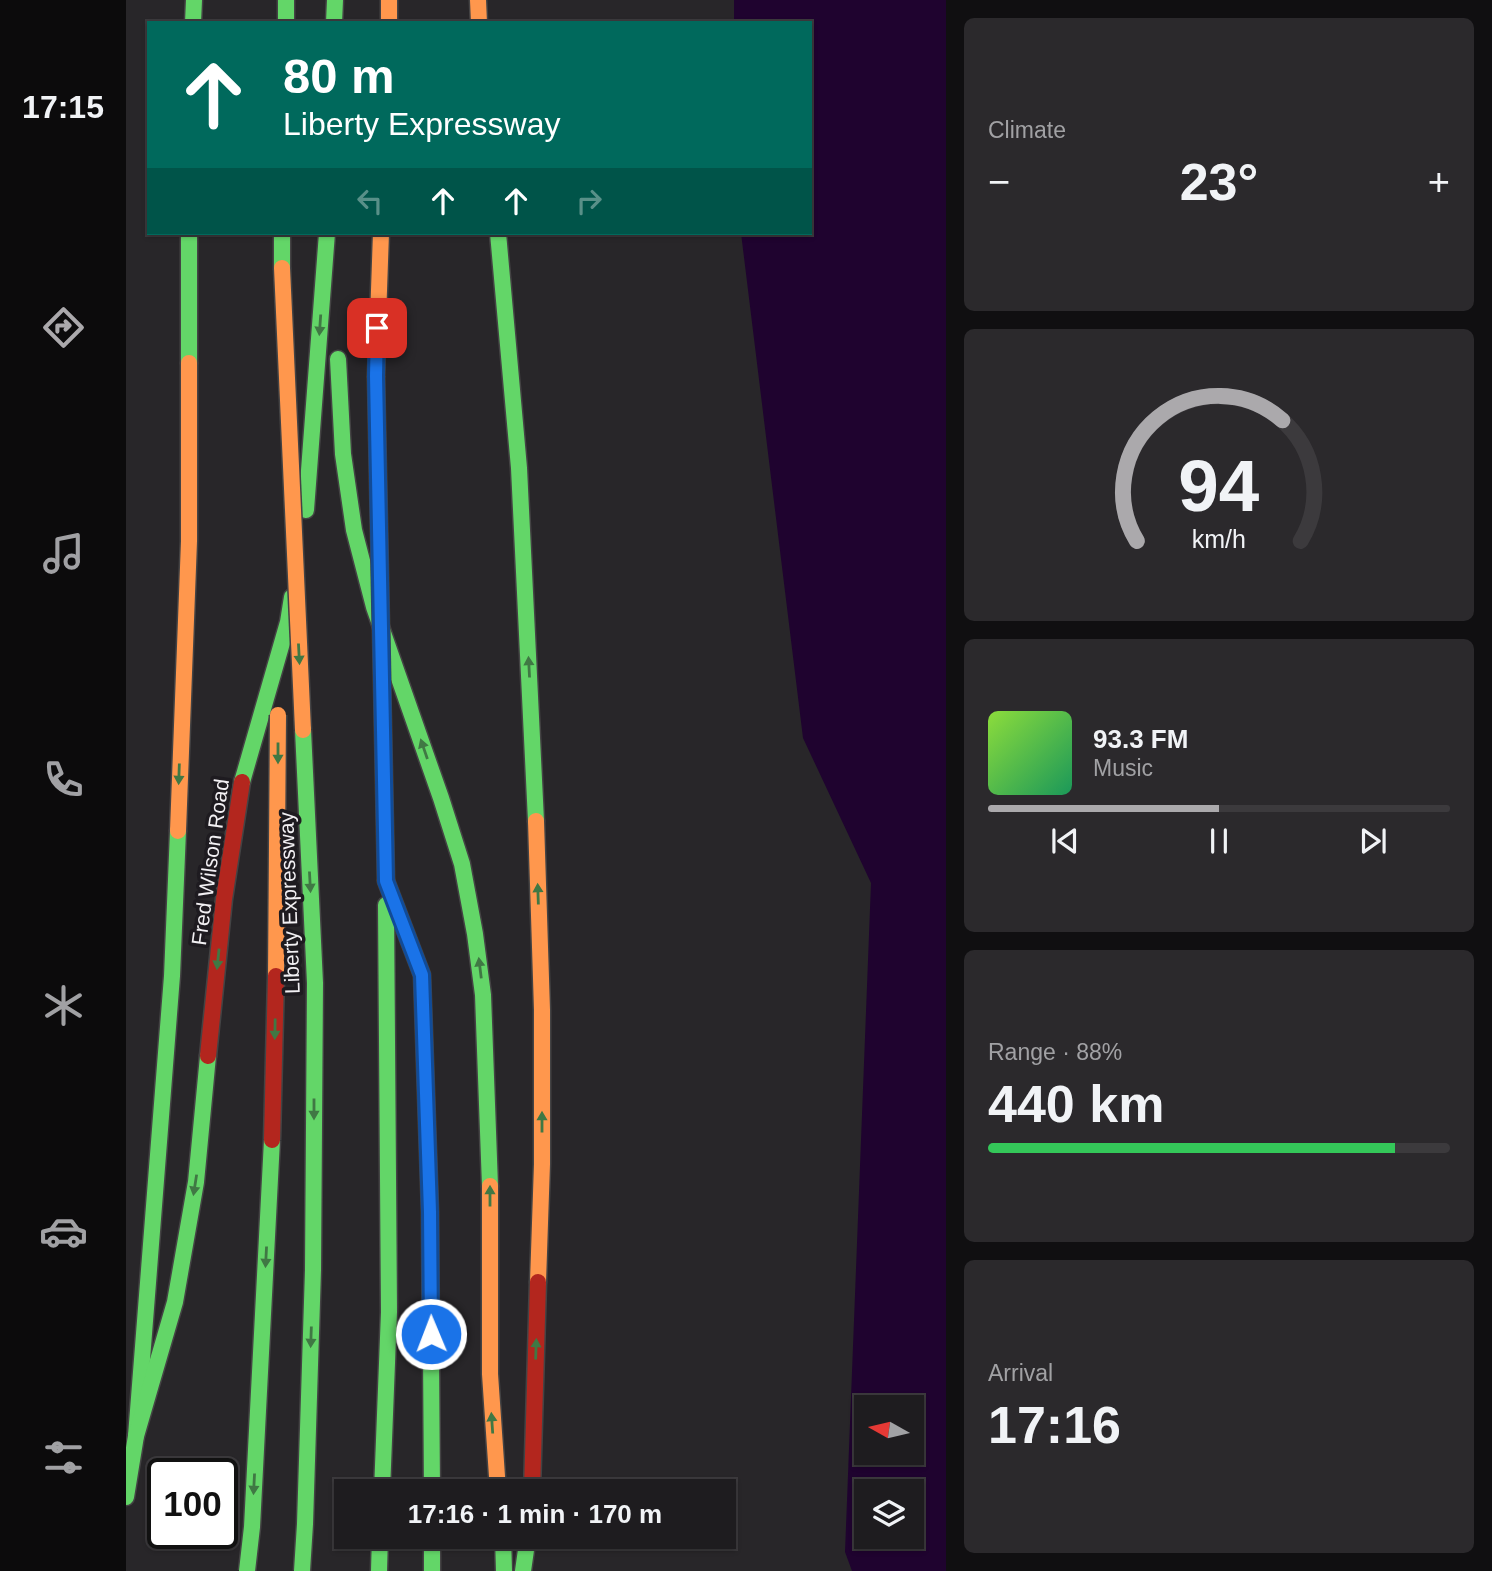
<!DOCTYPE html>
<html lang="en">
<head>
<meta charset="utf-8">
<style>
  body { margin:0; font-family:Helvetica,sans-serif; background:#2b292c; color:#f1f3f6; height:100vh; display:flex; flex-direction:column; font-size:26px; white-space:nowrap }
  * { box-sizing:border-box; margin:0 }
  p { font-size:23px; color:#a1a1a4 }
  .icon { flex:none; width:38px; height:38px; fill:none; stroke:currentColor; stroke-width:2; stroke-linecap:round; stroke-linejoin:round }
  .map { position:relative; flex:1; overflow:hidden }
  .panel { display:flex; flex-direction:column; gap:18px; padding:18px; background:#100f11; width:546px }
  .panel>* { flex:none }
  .banner { position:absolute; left:21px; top:21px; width:665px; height:214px; border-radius:0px; box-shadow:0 2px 5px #0004,0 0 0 2px #3c3a3d; background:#00695c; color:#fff; overflow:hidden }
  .needle { width:46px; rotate:278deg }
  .buttons { position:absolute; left:728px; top:1395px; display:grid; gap:14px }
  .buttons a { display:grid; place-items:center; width:70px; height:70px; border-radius:0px; background:#1e1c1f; box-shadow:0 2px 5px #0004,0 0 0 2px #3c3a3d; font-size:35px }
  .speed { position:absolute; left:21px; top:1458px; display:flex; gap:14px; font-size:35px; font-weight:700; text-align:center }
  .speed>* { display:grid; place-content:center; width:91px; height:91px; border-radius:50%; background:#1e1c1f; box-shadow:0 2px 5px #0004,0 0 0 2px #3c3a3d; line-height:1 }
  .speed .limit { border:4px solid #111; border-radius:10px; background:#fff; color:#111 }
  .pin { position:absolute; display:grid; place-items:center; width:60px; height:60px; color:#fff; margin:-30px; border-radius:14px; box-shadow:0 4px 10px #0006 }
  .me { position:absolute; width:77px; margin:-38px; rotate:359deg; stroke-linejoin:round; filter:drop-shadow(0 0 5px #0008) }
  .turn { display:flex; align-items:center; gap:24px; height:147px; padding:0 21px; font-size:32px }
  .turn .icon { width:91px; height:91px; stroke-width:2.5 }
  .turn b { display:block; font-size:49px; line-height:60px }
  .lanes { display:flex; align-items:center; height:66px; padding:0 21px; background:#0003; justify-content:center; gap:35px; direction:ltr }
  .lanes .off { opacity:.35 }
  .big { font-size:52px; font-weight:700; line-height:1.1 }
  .panel .tile { flex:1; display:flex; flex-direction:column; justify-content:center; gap:10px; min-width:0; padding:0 24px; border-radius:10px; background:#2b292c }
  .panel .dial { align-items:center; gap:0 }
  .dial svg { height:182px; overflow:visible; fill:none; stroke:#3c3a3d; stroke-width:7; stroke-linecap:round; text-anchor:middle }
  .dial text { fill:#f1f3f6; stroke:none }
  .song { display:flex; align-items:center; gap:21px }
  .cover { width:84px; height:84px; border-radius:10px; background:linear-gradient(135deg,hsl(90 70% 55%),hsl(150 70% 35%)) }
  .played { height:7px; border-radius:4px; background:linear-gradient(90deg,#aba9ac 50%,#3c3a3d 50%) }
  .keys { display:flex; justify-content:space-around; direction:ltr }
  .heat { display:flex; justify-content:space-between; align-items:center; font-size:38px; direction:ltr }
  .charge { height:10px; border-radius:5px; background:linear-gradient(90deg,#34c759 88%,#3c3a3d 0) }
  .trip { position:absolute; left:208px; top:1479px; width:402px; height:70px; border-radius:0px; background:#1e1c1f; box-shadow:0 2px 5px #0004,0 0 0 2px #3c3a3d; font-weight:700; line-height:70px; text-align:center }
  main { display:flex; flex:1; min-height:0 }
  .menu { display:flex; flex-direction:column; width:126px; justify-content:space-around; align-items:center; background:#0c0b0c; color:#a1a1a4 }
  .menu .icon { width:49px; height:49px }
  .menu .selected { color:#aba9ac }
  .menu b { font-size:32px; color:#f1f3f6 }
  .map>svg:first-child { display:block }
  .water { fill:#1f032f; fill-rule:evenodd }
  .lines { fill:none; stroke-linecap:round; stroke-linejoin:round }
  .fast-casing { stroke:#444344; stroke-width:19 }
  .slow-casing { stroke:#444344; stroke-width:19 }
  .jam-casing { stroke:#444344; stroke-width:19 }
  .fast { stroke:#63d668; stroke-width:16 }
  .slow { stroke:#ff974d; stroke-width:16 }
  .jam { stroke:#b3261e; stroke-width:16 }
  .fast-bridge-casing { stroke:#444344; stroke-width:19; stroke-linecap:butt }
  .slow-bridge-casing { stroke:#444344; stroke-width:19; stroke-linecap:butt }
  .jam-bridge-casing { stroke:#444344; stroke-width:19; stroke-linecap:butt }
  .fast-bridge { stroke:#63d668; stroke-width:16 }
  .slow-bridge { stroke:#ff974d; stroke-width:16 }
  .jam-bridge { stroke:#b3261e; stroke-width:16 }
  .oneway { fill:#407844 }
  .route-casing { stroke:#114b97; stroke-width:18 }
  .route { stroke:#1a73e8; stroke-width:12 }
  .labels { text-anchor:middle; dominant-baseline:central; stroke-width:7; stroke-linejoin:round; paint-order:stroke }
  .street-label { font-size:21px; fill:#f2f0f3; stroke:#1e1b20 }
</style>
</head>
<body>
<main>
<nav class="menu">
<b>17:15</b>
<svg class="icon selected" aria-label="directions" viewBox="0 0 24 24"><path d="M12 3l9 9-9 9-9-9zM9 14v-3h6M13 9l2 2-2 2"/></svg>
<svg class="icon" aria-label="music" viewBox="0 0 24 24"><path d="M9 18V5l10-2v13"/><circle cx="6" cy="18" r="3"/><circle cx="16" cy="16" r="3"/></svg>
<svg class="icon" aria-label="phone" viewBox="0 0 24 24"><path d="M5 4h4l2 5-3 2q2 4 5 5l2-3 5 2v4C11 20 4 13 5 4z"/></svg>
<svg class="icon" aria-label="climate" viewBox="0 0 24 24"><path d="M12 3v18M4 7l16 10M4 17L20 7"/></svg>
<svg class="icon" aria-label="car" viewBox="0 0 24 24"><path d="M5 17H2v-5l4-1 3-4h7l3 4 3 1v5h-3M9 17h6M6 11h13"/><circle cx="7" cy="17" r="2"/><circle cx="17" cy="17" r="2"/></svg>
<svg class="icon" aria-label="filters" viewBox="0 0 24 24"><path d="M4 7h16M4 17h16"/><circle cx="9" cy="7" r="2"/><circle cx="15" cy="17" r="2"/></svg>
</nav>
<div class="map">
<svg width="820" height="1571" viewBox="0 0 820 1571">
  <rect width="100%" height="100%" fill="#282629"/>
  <path class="water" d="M608,0H820V1571H726L719,1552L745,883L677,738L615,233H684V23H608ZM740,1407H786V1452H740ZM740,1491H786V1536H740Z"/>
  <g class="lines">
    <defs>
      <g id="fast">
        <polyline points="160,0 160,23"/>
        <polyline points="67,23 68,0"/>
        <polyline points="208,23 209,0"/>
        <polyline points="63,233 63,363"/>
        <polyline points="156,233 156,268"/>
        <polyline points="372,233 393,468 410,821"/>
        <polyline points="212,359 217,454 228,530 248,607 315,798 336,864 349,934 357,995 364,1186"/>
        <polyline points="180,510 201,233"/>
        <polyline points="116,782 162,622 166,597"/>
        <polyline points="260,881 296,975 304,1212 306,1491"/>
        <polyline points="10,1436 46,976 52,831"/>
        <polyline points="256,1491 263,1312 260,905"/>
        <polyline points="0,1497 10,1436 49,1302 70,1182 82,1056"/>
        <polyline points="306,1536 306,1571"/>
        <polyline points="377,1536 378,1571"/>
        <polyline points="253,1571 254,1536"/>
        <polyline points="397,1571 402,1536"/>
      </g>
      <g id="slow">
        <polyline points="263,0 263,23"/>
        <polyline points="352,0 353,23"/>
        <polyline points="250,376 255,233"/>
        <polyline points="410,821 416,1010 416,1164 412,1282"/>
        <polyline points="52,831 63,541 63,363"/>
        <polyline points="364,1186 364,1374 372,1491"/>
      </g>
      <g id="jam">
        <polyline points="82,1056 98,899 116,782"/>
        <polyline points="406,1491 412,1282"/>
      </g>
    </defs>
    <use href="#fast" class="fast-casing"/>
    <use href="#slow" class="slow-casing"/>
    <use href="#jam" class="jam-casing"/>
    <use href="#fast" class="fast"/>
    <use href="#slow" class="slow"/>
    <use href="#jam" class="jam"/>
    <defs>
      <g id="fast-bridge">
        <polyline points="250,376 260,881"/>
        <polyline points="121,1571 126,1527 146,1140"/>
        <polyline points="176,1571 179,1524 187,1270 189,983 177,730"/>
      </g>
      <g id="slow-bridge">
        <polyline points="156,268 177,730"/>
        <polyline points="150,976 152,715"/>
      </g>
      <polyline id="jam-bridge" points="146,1140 150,976"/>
    </defs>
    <use href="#fast-bridge" class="fast-bridge-casing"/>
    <use href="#slow-bridge" class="slow-bridge-casing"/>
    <use href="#jam-bridge" class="jam-bridge-casing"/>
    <use href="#fast-bridge" class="fast-bridge"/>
    <use href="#slow-bridge" class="slow-bridge"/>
    <use href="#jam-bridge" class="jam-bridge"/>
  </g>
  <defs><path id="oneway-solid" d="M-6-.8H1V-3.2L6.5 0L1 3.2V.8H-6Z" transform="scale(1.75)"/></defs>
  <g class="oneway">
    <use href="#oneway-solid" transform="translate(194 325) rotate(94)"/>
    <use href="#oneway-solid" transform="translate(173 654) rotate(87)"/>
    <use href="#oneway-solid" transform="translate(403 667) rotate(-93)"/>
    <use href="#oneway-solid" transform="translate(298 749) rotate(-109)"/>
    <use href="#oneway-solid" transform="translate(152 753) rotate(90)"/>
    <use href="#oneway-solid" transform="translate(53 774) rotate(92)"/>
    <use href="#oneway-solid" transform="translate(184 882) rotate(87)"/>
    <use href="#oneway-solid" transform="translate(412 894) rotate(-92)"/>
    <use href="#oneway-solid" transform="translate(92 959) rotate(96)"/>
    <use href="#oneway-solid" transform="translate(354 968) rotate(-97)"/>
    <use href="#oneway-solid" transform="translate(149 1029) rotate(91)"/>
    <use href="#oneway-solid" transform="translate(188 1109) rotate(90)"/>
    <use href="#oneway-solid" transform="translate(416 1122) rotate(-90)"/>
    <use href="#oneway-solid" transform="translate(69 1185) rotate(99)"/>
    <use href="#oneway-solid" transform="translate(364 1196) rotate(-90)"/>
    <use href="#oneway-solid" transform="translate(140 1257) rotate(93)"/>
    <use href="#oneway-solid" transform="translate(185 1337) rotate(92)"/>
    <use href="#oneway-solid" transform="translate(410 1349) rotate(-88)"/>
    <use href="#oneway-solid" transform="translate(366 1423) rotate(-94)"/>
    <use href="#oneway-solid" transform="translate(128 1484) rotate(93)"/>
  </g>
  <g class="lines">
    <defs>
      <polyline id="route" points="251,328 250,376 260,881 296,975 304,1212 305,1334"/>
    </defs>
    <use href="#route" class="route-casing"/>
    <use href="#route" class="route"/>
  </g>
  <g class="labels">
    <g class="street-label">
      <text transform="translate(84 862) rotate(-82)">Fred Wilson Road</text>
      <text transform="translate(163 903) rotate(-92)">Liberty Expressway</text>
    </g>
  </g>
</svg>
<div class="buttons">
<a><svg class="needle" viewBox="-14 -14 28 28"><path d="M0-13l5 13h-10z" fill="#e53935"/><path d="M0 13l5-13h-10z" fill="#a1a1a4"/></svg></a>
<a><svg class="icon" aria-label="layers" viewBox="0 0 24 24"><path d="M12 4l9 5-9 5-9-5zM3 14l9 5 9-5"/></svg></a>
</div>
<div class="speed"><div class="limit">100</div></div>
<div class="pin" style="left:251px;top:328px;background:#d93025"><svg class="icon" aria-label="arrive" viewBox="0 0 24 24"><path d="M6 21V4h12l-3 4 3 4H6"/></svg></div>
<svg class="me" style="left:305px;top:1334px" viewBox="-20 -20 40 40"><circle r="17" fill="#1a73e8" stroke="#fff" stroke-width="3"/><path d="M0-11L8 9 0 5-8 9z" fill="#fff"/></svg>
<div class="trip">17:16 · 1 min · 170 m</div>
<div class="banner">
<div class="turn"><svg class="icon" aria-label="ahead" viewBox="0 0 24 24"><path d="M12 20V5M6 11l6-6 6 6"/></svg><div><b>80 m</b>Liberty Expressway</div></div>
<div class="lanes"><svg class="icon off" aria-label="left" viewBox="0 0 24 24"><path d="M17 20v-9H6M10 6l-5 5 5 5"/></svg><svg class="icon" aria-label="ahead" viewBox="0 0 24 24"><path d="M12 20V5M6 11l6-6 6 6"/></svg><svg class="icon" aria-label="ahead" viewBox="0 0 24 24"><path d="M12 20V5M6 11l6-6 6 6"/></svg><svg class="icon off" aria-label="right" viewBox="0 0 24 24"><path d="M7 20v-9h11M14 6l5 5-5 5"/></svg></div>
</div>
</div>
<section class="panel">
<div class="tile"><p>Climate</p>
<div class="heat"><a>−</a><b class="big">23°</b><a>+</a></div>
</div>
<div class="tile dial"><svg viewBox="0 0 100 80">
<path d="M14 69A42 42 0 1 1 86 69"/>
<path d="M14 69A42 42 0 0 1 78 16" stroke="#aba9ac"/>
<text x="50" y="56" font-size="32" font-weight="700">94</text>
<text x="50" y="72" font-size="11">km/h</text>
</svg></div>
<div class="tile">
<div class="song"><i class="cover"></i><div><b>93.3 FM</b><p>Music</p></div></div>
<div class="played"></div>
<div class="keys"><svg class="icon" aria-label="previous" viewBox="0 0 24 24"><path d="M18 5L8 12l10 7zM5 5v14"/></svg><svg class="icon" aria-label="pause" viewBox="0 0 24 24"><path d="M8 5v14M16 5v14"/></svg><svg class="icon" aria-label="next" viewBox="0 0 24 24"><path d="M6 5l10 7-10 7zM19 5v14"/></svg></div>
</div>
<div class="tile"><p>Range · 88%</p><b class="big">440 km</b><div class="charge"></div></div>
<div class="tile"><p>Arrival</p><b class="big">17:16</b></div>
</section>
</main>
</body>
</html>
